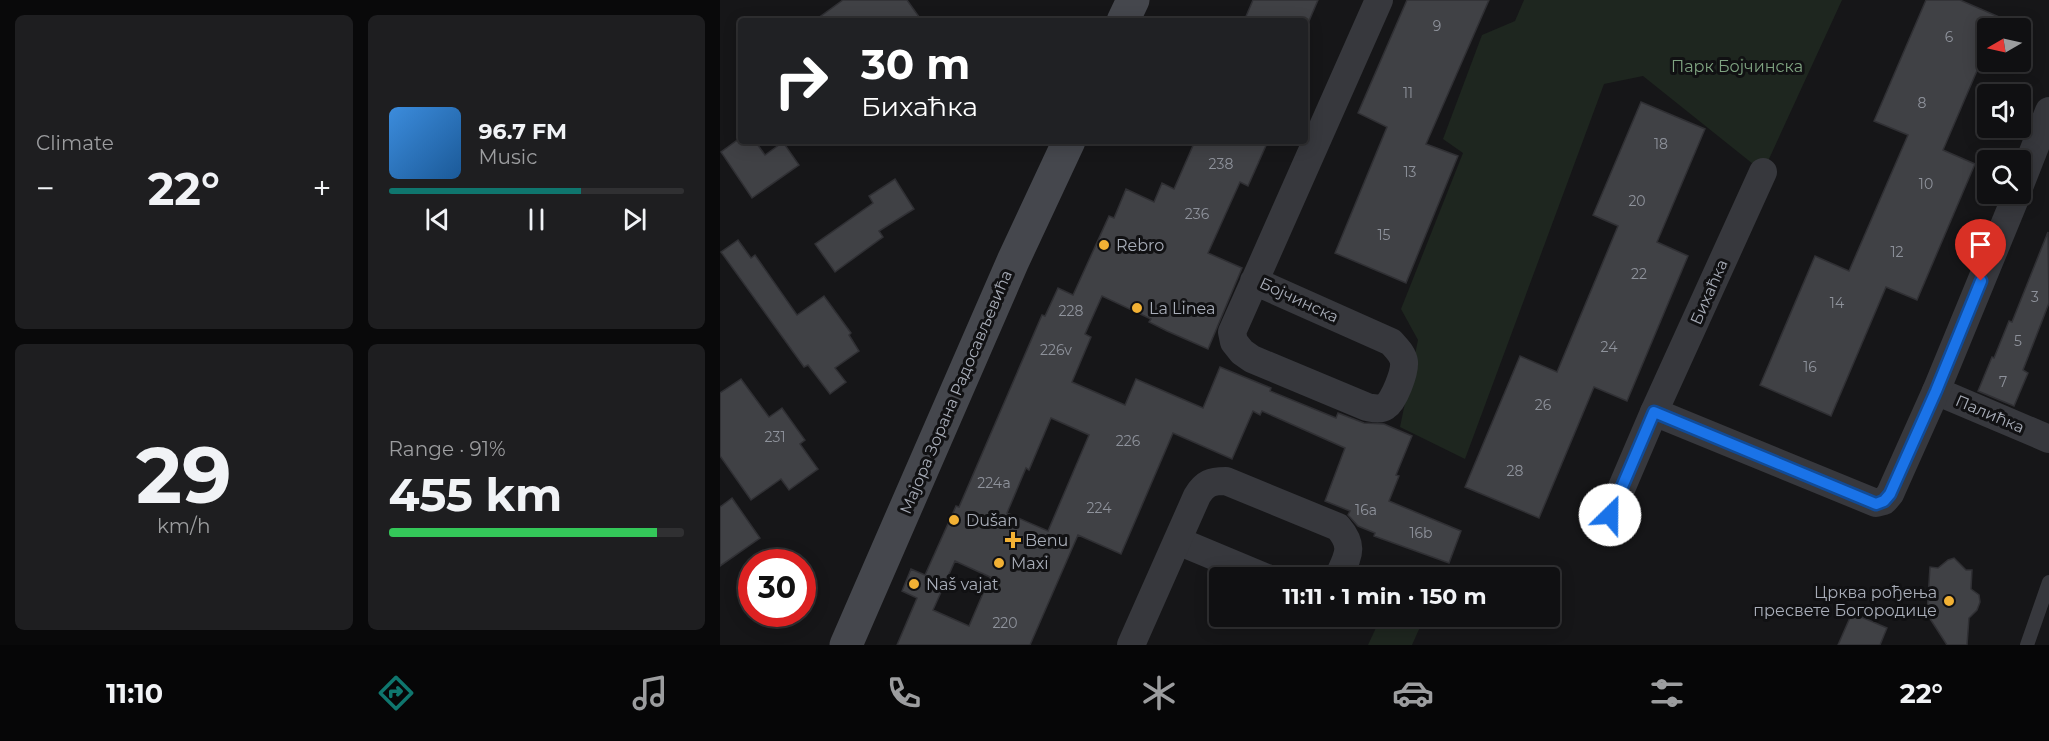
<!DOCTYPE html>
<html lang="en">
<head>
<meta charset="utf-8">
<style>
  body { margin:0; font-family:Montserrat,sans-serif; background:#1e1e20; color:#f1f3f6; height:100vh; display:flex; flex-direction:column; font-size:22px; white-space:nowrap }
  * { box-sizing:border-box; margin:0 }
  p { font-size:20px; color:#9c9d9f }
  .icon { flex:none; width:33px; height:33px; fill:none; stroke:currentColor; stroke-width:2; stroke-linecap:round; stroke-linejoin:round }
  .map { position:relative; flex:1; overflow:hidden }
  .sheet { display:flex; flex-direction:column; gap:15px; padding:15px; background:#09090a; width:720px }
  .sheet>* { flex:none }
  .banner { position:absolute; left:18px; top:18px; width:570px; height:126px; border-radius:6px; box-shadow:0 3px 15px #0003,0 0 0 2px #303032; background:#202124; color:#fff; overflow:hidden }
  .needle { width:39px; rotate:261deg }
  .controls { position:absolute; left:1257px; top:18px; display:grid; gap:12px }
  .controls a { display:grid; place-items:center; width:54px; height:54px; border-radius:6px; background:#101012; box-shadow:0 3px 15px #0003,0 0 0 2px #303032; font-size:30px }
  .speed { position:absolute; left:18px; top:549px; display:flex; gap:12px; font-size:30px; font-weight:700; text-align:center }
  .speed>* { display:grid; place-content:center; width:78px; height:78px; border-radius:50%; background:#101012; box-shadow:0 3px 15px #0003,0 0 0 2px #303032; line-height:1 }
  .speed .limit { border:9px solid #d22; background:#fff; color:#111 }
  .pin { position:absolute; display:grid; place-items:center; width:51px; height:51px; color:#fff; margin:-62px -26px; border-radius:50% 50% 50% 0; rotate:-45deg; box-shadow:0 0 6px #0007 }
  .pin .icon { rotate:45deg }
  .me { position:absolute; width:66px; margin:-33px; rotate:23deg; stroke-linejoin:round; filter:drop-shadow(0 0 4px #0008) }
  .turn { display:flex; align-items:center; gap:21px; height:126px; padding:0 24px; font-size:27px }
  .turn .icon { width:78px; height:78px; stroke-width:2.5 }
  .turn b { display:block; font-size:42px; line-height:51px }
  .big { font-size:45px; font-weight:700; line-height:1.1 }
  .sheet .tile { flex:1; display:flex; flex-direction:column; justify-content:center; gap:9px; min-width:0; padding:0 21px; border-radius:9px; background:#1e1e20 }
  .sheet .dial { align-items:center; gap:0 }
  .dial b { font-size:78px; line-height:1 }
  .song { display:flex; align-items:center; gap:18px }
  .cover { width:72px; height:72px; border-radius:9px; background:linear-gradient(135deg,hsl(210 70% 55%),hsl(210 70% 35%)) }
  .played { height:6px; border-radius:3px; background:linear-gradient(90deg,#0f766e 65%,#303032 65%) }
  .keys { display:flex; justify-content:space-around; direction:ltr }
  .heat { display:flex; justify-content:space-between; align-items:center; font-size:33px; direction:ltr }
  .charge { height:9px; border-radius:4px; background:linear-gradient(90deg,#34c759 91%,#303032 0) }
  .sheet .tiles { flex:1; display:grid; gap:15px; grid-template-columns:repeat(2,1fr) }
  .trip { position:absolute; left:489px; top:567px; width:351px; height:60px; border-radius:6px; background:#101012; box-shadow:0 3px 15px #0003,0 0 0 2px #303032; font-weight:700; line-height:60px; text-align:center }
  .menu { display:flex; height:96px; justify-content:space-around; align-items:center; background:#060607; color:#9c9d9f }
  .menu .icon { width:42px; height:42px }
  .menu .selected { color:#0f766e }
  .menu b { font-size:27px; color:#f1f3f6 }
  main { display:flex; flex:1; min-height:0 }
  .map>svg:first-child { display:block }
  .green { fill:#1e261f }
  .building { fill:#404145; stroke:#303034; stroke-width:1.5; fill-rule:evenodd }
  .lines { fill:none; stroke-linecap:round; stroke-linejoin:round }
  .service { stroke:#37383d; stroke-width:14 }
  .minor { stroke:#37383d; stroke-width:28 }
  .secondary { stroke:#45474d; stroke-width:33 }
  .route-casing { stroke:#114b97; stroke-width:15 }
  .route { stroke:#1a73e8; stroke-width:10 }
  .poi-dot { fill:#f2b134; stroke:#111113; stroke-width:2 }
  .labels { text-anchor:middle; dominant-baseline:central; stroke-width:6; stroke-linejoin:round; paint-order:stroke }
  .number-label { font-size:14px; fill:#8e929b }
  .park-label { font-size:16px; fill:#7fa381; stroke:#111113 }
  .poi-label { font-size:16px; fill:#a8adb8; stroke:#111113; text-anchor:start }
  .street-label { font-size:16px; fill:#a8adb8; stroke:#111113 }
</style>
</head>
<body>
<main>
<section class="sheet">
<div class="tiles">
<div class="tile"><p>Climate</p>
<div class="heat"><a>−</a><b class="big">22°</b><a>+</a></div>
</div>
<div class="tile">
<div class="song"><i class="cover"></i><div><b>96.7 FM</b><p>Music</p></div></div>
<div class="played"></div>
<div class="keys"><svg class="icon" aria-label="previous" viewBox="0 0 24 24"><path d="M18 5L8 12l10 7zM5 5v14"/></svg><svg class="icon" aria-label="pause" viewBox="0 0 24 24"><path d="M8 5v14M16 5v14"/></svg><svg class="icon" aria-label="next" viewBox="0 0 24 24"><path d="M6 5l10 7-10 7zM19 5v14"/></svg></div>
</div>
<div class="tile dial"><b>29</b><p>km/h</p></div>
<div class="tile"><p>Range · 91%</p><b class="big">455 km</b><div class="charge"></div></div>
</div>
</section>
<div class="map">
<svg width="1329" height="645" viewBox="0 0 1329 645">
  <rect width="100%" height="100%" fill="#161618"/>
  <g class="green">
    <polygon points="804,0 1122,0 1043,172 923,76 884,84 745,459 680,427 698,340 681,309 743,153 723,139 762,35 795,21"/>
    <polygon points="700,617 704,618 692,645 648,645 661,617"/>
  </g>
  <g class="building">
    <polygon points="123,0 187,0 202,21 94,21"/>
    <polygon points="533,0 598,0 589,21 524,21"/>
    <polygon points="687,0 769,0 706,144 738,156 686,283 615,253 667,127 638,113"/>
    <polygon points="1206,0 1240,0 1279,17 1274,28 1268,28 1268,45 1223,150 1255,164 1197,300 1166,287 1111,416 1040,385 1095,256 1129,271 1188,135 1154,121"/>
    <polygon points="921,102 985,129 937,242 968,256 907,401 874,387 819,518 745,487 800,356 837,372 898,226 873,215"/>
    <polygon points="16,141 35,141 45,155 63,142 79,165 32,198 1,152"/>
    <path d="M475,141H548L528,186L520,182L488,253L522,268L488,349L447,331L429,322L431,319L382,296L365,334L371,337L352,382L405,405L416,379L483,408L500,367L551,388L550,391L616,418L618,413L644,423L664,424L692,436L676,475L679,476L669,501L741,531L729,563L654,536L655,533L638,526L628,515L630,511L605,501L625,448L542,411L540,415L533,411L512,459L453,433L401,554L358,535L310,645H177L197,598L182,591L191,569L205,575L236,506L239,507L322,315L325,316L338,288L353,295L389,216L394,218L406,189L434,202L442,183L454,189ZM331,418L369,435L328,531L287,513L306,468L309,470ZM235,561L270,577L249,626L213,610Z"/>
    <polygon points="175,179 194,209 159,231 163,237 115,272 95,244 153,203 149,196"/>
    <polygon points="1328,232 1329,303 1303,370 1308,373 1294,406 1258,391 1272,357 1274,358 1289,321 1292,322"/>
    <polygon points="18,240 31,258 35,255 77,315 104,296 131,333 129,335 139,351 115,368 126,382 110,394 88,365 84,367 1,252"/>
    <polygon points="21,379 49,417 62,408 85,440 80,444 98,469 69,490 61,479 31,500 0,456 0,393"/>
    <polygon points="12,498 40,538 0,566 0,507"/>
    <polygon points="1234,558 1246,570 1252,570 1251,589 1259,595 1260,602 1257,610 1249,618 1247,645 1227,645 1207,614 1210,567 1218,568 1228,560"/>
    <polygon points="1132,613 1167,628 1160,645 1118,645"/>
  </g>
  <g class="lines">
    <polyline class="service" points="1307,645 1329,582"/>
    <g class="minor">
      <polyline points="1300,185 1329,111"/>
      <path d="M534,281L671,342C676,348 683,354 684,362C685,372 674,401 666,406C660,410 653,408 647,407L532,359L522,352L514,342L512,332L659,0"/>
      <polyline points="1216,391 1329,439"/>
      <polyline points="934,412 1156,503 1164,501 1170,494 1216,391 1297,194"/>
      <polyline points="890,515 934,412 1043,172"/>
      <polyline points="458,541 547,578"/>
      <path d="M411,645L477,496C485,483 491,481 506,481L618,527C635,547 628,555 618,578"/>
    </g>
    <g class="secondary">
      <polyline points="403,21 413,0"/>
      <polyline points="126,645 293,261 349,141"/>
    </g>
  </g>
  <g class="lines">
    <defs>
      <polyline id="route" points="890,515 934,412 1156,504 1164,501 1170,494 1216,391 1261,281"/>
    </defs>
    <use href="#route" class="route-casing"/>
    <use href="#route" class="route"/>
  </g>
  <g class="poi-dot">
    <circle cx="384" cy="245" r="6"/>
    <circle cx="417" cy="308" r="6"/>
    <circle cx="234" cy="520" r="6"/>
    <path d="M290 531h6v6h6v6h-6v6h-6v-6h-6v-6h6z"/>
    <circle cx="279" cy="563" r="6"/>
    <circle cx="194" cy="584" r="6"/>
    <circle cx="1229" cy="601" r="6"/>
  </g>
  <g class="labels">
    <g class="number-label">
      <text x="717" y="26">9</text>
      <text x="1229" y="37">6</text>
      <text x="688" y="93">11</text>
      <text x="1202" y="103">8</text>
      <text x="941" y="144">18</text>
      <text x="501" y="164">238</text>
      <text x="690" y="172">13</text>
      <text x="1206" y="184">10</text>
      <text x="917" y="201">20</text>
      <text x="477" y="214">236</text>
      <text x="664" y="235">15</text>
      <text x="1177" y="252">12</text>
      <text x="919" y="274">22</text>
      <text x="1315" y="297">3</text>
      <text x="1117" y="303">14</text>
      <text x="351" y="311">228</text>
      <text x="1298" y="341">5</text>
      <text x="889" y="347">24</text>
      <text x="336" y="350">226v</text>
      <text x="1090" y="367">16</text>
      <text x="1283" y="382">7</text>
      <text x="823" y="405">26</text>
      <text x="55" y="437">231</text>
      <text x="408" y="441">226</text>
      <text x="795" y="471">28</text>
      <text x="274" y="483">224a</text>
      <text x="379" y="508">224</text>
      <text x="646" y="510">16a</text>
      <text x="701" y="533">16b</text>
      <text x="285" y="623">220</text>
    </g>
    <g class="park-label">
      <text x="1017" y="66">Парк Бојчинска</text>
    </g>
    <g class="poi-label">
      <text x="396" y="245">Rebro</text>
      <text x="429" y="308">La Linea</text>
      <text x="246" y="520">Dušan</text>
      <text x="305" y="540">Benu</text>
      <text x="291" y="563">Maxi</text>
      <text x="206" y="584">Naš vajat</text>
      <text x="1217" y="592" text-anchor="end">Црква рођења<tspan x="1217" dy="18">пресвете Богородице</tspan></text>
    </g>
    <g class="street-label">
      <text transform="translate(989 292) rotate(-66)">Бихаћка</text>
      <text transform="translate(579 300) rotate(25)">Бојчинска</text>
      <text transform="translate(236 392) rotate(-67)">Мајора Зорана Радосављевића</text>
      <text transform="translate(1270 414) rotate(23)">Палићка</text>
    </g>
  </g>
</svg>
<div class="controls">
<a><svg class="needle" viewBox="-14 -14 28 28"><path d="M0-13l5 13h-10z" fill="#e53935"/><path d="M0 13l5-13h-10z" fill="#9c9d9f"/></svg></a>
<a><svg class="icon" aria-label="sound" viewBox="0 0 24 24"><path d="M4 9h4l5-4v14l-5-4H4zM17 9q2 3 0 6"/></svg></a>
<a><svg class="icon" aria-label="search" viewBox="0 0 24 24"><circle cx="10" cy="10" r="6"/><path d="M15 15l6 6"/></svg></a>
</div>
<div class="speed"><div class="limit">30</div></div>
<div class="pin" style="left:1261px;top:281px;background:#d93025"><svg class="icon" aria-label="arrive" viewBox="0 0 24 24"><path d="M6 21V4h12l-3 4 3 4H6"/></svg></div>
<svg class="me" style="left:890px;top:515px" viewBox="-20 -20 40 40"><circle r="19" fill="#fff"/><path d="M0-13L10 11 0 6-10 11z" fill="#1a73e8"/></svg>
<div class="trip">11:11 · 1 min · 150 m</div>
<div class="banner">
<div class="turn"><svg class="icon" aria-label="right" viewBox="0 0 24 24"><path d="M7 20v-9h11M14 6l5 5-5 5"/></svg><div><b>30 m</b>Бихаћка</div></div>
</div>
</div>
</main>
<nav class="menu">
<b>11:10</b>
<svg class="icon selected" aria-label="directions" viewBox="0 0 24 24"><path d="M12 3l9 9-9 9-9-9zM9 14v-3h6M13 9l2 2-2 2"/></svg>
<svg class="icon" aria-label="music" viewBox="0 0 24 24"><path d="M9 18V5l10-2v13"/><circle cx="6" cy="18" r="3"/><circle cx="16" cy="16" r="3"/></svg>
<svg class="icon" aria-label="phone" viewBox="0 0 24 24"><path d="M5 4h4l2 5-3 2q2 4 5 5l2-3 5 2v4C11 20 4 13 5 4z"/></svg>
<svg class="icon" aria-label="climate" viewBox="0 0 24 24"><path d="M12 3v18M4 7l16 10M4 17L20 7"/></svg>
<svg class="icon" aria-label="car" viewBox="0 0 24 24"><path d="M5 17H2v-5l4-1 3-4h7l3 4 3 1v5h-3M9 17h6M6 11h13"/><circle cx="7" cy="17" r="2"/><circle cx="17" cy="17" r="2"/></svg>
<svg class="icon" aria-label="filters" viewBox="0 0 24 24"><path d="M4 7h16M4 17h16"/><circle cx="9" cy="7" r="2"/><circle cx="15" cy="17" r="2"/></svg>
<b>22°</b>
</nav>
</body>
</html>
